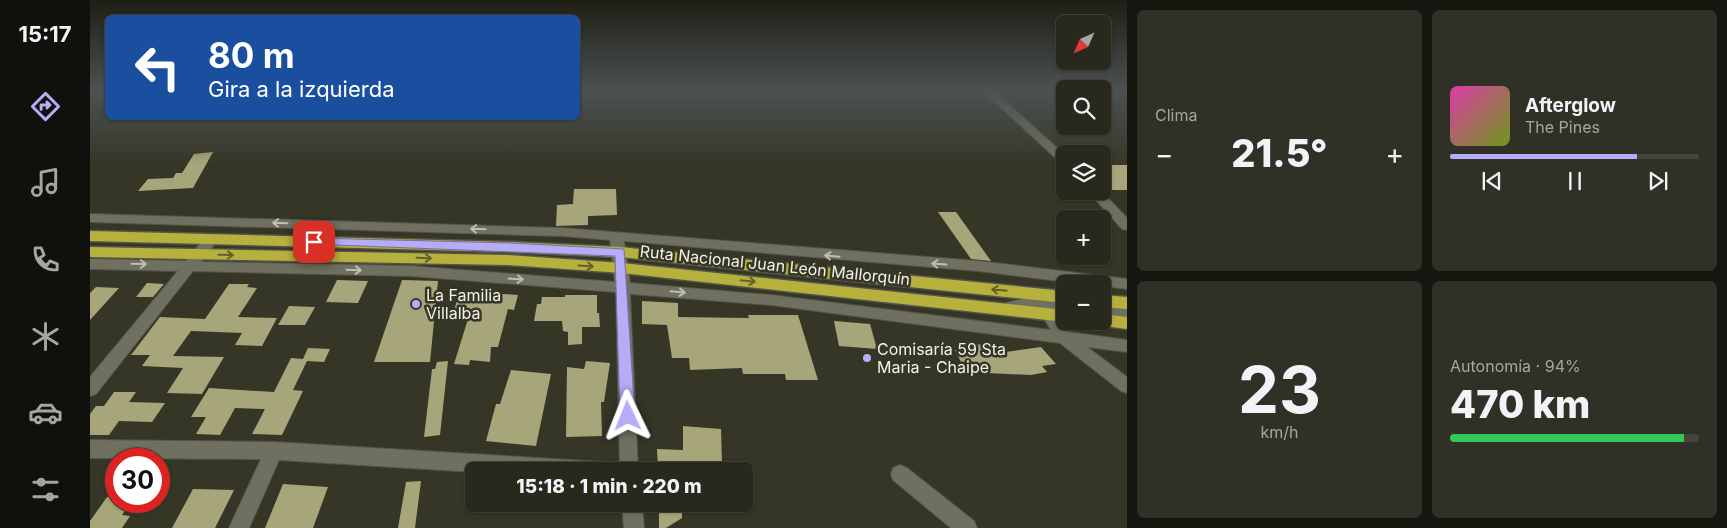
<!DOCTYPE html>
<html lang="es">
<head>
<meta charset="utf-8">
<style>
  body { margin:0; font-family:Inter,sans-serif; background:#303026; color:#f1f3f6; height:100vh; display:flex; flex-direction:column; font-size:19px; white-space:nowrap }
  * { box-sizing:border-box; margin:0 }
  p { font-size:16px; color:#a5a6a4 }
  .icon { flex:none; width:28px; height:28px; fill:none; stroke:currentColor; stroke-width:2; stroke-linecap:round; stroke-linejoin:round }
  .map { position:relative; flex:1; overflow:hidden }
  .details { display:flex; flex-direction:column; gap:10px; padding:10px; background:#161610; width:600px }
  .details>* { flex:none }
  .guide { position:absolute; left:15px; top:15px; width:475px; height:105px; border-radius:8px; box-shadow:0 1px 4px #0004,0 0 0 1px #44443b; background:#1a4fa0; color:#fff; overflow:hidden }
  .needle { width:32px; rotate:225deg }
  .tools { position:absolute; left:966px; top:15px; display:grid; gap:10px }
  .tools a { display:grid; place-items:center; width:55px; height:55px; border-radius:8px; background:#28281d; box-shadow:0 1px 4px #0004,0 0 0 1px #44443b; font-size:25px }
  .speed { position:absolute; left:15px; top:448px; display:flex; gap:10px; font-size:25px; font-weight:700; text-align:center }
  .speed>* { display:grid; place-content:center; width:65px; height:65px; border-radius:50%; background:#28281d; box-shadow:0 1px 4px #0004,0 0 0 1px #44443b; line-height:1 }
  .speed .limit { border:8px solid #d22; background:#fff; color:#111 }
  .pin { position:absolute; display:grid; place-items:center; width:42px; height:42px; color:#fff; margin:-21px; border-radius:10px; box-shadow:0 2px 8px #0006 }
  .me { position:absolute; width:55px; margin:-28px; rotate:358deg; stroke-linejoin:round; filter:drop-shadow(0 0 4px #0008) }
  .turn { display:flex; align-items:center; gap:18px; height:105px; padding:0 20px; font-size:22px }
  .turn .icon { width:65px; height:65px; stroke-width:2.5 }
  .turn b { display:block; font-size:35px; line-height:42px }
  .big { font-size:38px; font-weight:800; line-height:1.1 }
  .details .tile { flex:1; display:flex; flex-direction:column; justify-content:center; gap:8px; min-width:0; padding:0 18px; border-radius:8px; background:#303026 }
  .details .dial { align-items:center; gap:0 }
  .dial b { font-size:65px; line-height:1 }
  .song { display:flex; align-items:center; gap:15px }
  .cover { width:60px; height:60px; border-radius:8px; background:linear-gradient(135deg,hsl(320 70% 55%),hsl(80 70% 35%)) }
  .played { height:5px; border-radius:2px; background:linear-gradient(90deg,#b6acf8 75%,#44443b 75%) }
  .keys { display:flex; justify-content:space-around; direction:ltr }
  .heat { display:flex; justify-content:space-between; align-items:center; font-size:28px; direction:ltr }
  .charge { height:8px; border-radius:4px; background:linear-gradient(90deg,#34c759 94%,#44443b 0) }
  .details .tiles { flex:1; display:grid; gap:10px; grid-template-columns:repeat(2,1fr) }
  .trip { position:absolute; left:375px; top:462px; width:288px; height:50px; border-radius:8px; background:#28281d; box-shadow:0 1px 4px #0004,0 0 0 1px #44443b; font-weight:800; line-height:50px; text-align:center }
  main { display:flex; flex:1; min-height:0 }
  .tab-bar { display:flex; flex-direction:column; width:90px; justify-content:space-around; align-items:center; background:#10100c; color:#a5a6a4 }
  .tab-bar .icon { width:35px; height:35px }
  .tab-bar .current { color:#b6acf8 }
  .tab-bar b { font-size:22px; color:#f1f3f6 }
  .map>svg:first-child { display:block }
  .building { fill:#a7a67a }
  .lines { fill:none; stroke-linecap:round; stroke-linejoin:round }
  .street-casing { stroke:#555448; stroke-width:2 }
  .highway-casing { stroke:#555448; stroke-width:3 }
  .street { fill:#707060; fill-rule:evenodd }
  .highway { fill:#b6b03d; fill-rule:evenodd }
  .oneway { stroke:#bebeb2 }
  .oneway2 { stroke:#63612f }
  .route { fill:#b6acf8; stroke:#7670a1 }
  .poi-dot { fill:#b6acf8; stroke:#363627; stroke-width:2 }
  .labels { text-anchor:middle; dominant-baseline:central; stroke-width:5; stroke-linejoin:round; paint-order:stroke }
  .street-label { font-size:16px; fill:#f2f2e8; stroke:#363627 }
  .poi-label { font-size:16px; fill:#f2f2e8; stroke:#363627; text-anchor:start }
</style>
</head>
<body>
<main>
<nav class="tab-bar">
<b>15:17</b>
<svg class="icon current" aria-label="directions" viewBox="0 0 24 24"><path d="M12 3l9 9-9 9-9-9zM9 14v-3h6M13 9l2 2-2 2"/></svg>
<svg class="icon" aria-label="music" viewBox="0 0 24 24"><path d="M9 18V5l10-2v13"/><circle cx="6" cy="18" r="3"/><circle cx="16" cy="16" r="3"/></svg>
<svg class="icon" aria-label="phone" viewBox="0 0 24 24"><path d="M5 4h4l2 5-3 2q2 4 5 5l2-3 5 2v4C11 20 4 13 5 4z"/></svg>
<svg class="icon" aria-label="climate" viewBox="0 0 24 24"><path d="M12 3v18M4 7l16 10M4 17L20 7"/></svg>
<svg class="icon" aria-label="car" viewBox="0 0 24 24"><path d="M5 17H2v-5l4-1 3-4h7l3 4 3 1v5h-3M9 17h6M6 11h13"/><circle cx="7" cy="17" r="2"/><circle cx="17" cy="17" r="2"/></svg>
<svg class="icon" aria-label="filters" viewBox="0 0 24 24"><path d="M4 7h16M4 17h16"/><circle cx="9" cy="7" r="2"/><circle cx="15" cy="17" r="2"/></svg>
</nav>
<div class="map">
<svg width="1037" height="528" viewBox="0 0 1037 528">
  <rect width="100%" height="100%" fill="#363627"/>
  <g class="building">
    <polygon points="123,152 103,188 48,191 58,179 83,178 86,173 92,173 104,154"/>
    <polygon points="1012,165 1037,165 1037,190 1021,190 1012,182"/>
    <polygon points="484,189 526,189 527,215 498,216 498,225 466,226 467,205 483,204"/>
    <polygon points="848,212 866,212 901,261 881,259"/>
    <polygon points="247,280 278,281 268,303 236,302"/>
    <polygon points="312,280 348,281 340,362 284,362"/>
    <polygon points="57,283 74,284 63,297 46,297"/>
    <polygon points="139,284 159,284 157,287 167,288 148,317 187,318 172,346 145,345 152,333 101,331 83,356 134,357 112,394 77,393 93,368 52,366 60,355 41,355 70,317 115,319"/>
    <polygon points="6,287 29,288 0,320 0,293"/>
    <polygon points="400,293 428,295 424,310 418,309 408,347 401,347 400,362 380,360 379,365 364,364 378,319 361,319 368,298 398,300"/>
    <polygon points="475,295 507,295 507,313 509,313 510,327 492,327 492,344 478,345 478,332 473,331 472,321 444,321 447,304 451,304 452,297 475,297"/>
    <polygon points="552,301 588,303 588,317 659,318 658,315 708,315 728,380 696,380 695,374 653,374 652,368 600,370 599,358 582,358 577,325 552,324"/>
    <polygon points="199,306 225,307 215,325 188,325"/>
    <polygon points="744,321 780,324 787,349 749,346"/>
    <polygon points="874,344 905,345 909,353 951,347 966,364 952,366 957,372 941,375 876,372 865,350 877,350"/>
    <polygon points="218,348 240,349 234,362 217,361 203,390 213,391 192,435 162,434 175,409 145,408 130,435 106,434 116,417 101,417 119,388 184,392 201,358 213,359"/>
    <polygon points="358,361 350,435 334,437 342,369 345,369 347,362"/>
    <polygon points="496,361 520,363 514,402 511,402 512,436 476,437 477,367 494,369"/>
    <polygon points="421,370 461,374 446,446 396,441 406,404 410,404"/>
    <polygon points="24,392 46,392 39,402 75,403 62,422 29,421 19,435 0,435 0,414 6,406 14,406"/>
    <polygon points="593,426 631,429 632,464 616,463 617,471 568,471 567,449 593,450"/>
    <polygon points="331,481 325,528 308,528 316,482"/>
    <polygon points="193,484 238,487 223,528 175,528"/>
    <polygon points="103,489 144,490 125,528 82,528"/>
    <polygon points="17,497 26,497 26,501 41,501 32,515 40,516 32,528 0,528 0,521"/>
    <polygon points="569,504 592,504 592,518 576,528 569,528"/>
  </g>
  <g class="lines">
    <defs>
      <g id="street">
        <polygon points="893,91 904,91 975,155 975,164 971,163"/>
        <polygon points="998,191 1011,191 1037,218 1037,230 1032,229"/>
        <polygon points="0,214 472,228 888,261 1037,279 1037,289 1012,286 1012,284 993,284 888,271 534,241 540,283 681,295 961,330 951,314 955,309 944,308 913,315 908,313 906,309 908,305 944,296 975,300 975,312 963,310 979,332 1037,340 1037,352 997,347 1037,377 1037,393 1031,391 970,343 681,305 540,294 548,471 530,471 526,292 321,276 103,271 6,394 0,396 0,377 88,271 0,269 0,259 96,261 117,235 127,235 129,238 111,262 321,266 525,282 520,240 472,236 0,222"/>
        <polygon points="1012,304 1037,307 1037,319 1012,316"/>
        <polygon points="0,440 184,442 513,462 520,465 522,471 384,472 189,460 159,528 139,528 171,459 0,458"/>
        <polygon points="810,465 817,468 884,521 887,528 861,528 803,480 801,474 803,468"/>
        <polygon points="532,504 552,504 554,528 534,528"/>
      </g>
      <g id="highway">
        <polygon points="0,231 421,242 530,247 975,291 975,303 530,257 421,252 0,241"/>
        <polygon points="0,247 417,255 532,263 975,310 975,321 978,321 975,322 532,273 417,265 0,257"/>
        <polygon points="1012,295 1037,297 1037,309 1012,307"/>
        <polygon points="1012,314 1037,317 1037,329 1006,325 1004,321 1012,321"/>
      </g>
    </defs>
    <use href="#street" class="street-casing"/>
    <use href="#highway" class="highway-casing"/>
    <use href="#street" class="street"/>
    <use href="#highway" class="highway"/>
  </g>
  <defs><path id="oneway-shaft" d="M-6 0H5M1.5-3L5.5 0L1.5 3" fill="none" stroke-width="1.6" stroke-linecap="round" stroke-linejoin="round" transform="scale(1.25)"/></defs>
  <g class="oneway">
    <use href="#oneway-shaft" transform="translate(190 223) rotate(-178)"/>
    <use href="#oneway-shaft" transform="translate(388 229) rotate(-178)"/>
    <use href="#oneway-shaft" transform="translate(742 256) rotate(-175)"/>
    <use href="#oneway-shaft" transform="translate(49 264) rotate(1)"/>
    <use href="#oneway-shaft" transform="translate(849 264) rotate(-176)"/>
    <use href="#oneway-shaft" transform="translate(264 270) rotate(2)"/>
    <use href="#oneway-shaft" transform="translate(426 279) rotate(4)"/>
    <use href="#oneway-shaft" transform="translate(588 292) rotate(5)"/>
  </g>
  <g class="oneway2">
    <use href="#oneway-shaft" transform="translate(136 255) rotate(1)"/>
    <use href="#oneway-shaft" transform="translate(334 258) rotate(2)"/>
    <use href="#oneway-shaft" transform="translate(496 266) rotate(4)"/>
    <use href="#oneway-shaft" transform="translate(658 281) rotate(6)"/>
    <use href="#oneway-shaft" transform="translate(909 290) rotate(-174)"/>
  </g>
  <linearGradient id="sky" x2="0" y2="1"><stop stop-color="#1e1e15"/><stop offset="0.55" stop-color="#4c5252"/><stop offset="1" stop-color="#4c5252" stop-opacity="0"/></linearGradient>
  <rect width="1037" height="165" fill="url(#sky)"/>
  <polygon class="route" points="224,238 421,243 534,249 545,416 543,421 538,423 532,421 530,416 525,256 220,244 218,242"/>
  <g class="poi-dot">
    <circle cx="326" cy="304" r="5"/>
    <circle cx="777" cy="358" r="5"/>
  </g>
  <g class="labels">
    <g class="street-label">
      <text transform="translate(685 265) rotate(6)">Ruta Nacional Juan León Mallorquín</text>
    </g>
    <g class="poi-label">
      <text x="336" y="295">La Familia<tspan x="336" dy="18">Villalba</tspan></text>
      <text x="787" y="349">Comisaría 59 Sta<tspan x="787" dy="18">Maria - Chaipe</tspan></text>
    </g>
  </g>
</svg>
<div class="tools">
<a><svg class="needle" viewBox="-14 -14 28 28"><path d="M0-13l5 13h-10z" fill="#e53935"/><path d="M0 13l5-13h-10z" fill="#a5a6a4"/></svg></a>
<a><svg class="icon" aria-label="search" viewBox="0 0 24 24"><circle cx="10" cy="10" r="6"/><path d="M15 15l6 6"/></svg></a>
<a><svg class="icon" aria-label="layers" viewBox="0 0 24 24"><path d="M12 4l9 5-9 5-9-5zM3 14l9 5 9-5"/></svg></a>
<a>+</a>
<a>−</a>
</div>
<div class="speed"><div class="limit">30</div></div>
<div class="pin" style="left:224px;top:242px;background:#d93025"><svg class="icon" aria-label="arrive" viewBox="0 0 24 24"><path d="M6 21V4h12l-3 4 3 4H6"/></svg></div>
<svg class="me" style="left:538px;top:416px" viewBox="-20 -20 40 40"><path d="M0-17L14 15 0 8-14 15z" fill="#b6acf8" stroke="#fff" stroke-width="4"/></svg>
<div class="trip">15:18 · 1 min · 220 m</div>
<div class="guide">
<div class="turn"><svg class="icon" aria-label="left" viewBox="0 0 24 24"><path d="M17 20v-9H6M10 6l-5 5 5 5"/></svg><div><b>80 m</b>Gira a la izquierda</div></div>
</div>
</div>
<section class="details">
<div class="tiles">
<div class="tile"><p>Clima</p>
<div class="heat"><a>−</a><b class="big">21.5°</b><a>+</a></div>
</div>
<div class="tile">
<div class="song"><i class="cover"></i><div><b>Afterglow</b><p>The Pines</p></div></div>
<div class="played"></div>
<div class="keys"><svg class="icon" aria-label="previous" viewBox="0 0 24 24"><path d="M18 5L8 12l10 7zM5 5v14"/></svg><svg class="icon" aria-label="pause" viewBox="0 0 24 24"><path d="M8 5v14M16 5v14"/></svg><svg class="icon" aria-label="next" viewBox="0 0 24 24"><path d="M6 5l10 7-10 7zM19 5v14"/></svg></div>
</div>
<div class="tile dial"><b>23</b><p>km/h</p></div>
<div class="tile"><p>Autonomía · 94%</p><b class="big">470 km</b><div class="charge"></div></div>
</div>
</section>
</main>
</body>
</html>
